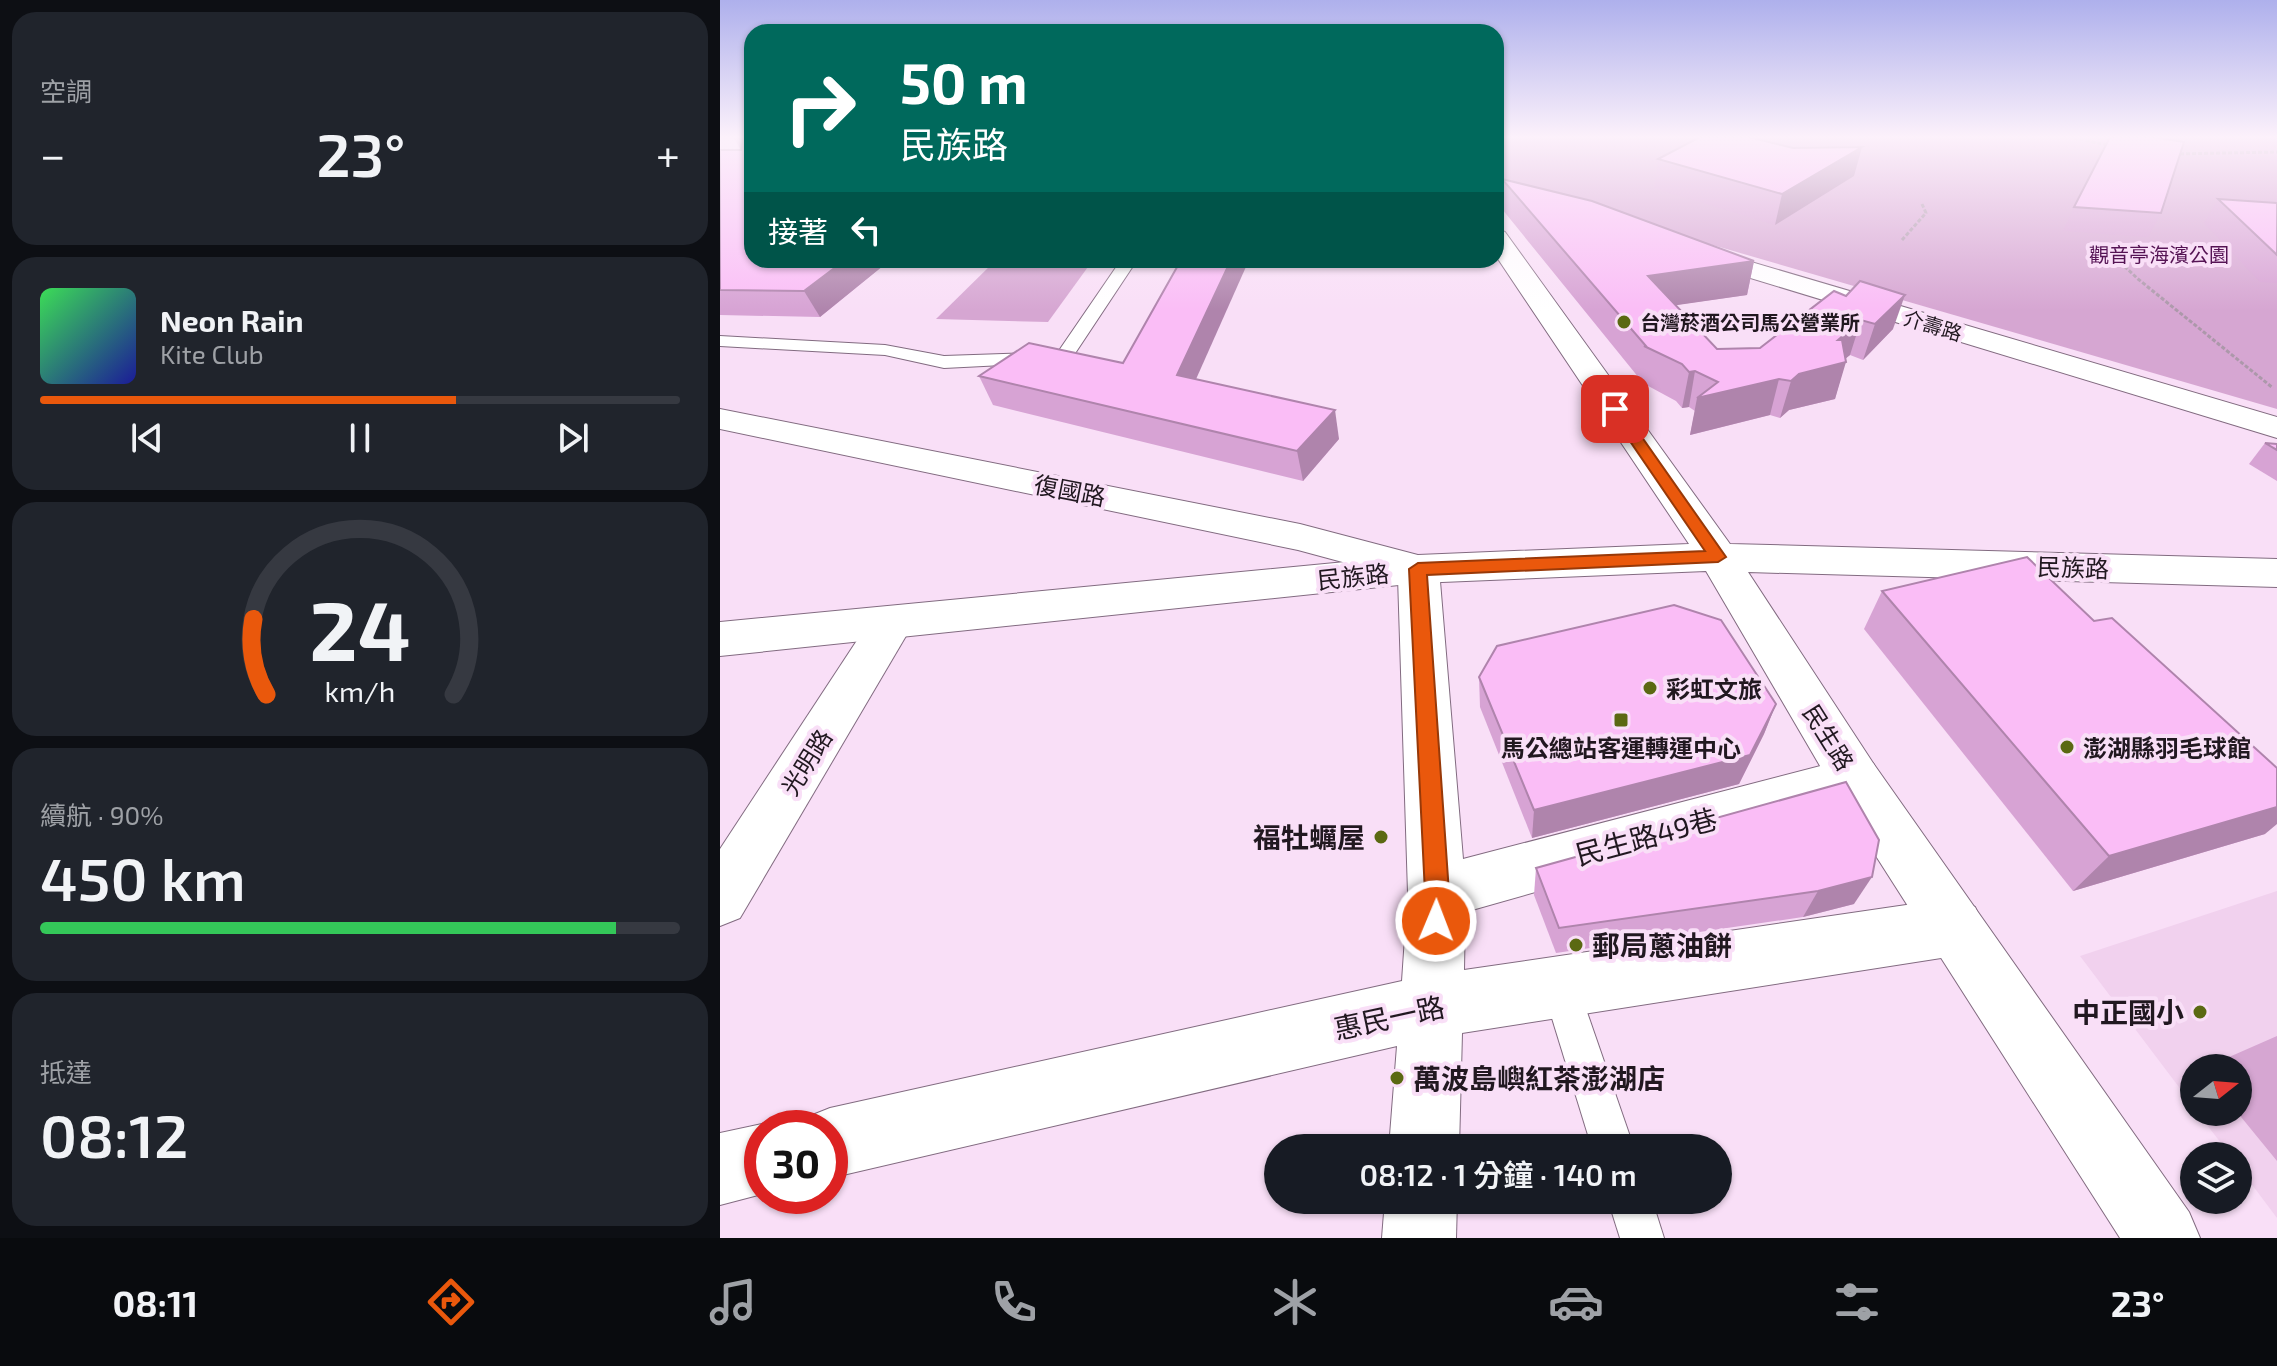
<!DOCTYPE html>
<html lang="zh-TW">
<head>
<meta charset="utf-8">
<style>
  body { margin:0; font-family:"Exo 2","Noto Sans TC",sans-serif; background:#20242c; color:#f1f3f6; height:100vh; display:flex; flex-direction:column; font-size:30px; white-space:nowrap }
  * { box-sizing:border-box; margin:0 }
  p { font-size:26px; color:#9ea1a6 }
  .icon { flex:none; width:44px; height:44px; fill:none; stroke:currentColor; stroke-width:2; stroke-linecap:round; stroke-linejoin:round }
  .map { position:relative; flex:1; overflow:hidden }
  .details { display:flex; flex-direction:column; gap:12px; padding:12px; background:#0d0f14; width:720px }
  .details>* { flex:none }
  .hud { position:absolute; left:24px; top:24px; width:760px; height:244px; border-radius:24px; box-shadow:0 2px 6px #0004; background:#00695c; color:#fff; overflow:hidden }
  .needle { width:52px; rotate:73deg }
  .controls { position:absolute; left:1460px; top:1054px; display:grid; gap:16px }
  .controls a { display:grid; place-items:center; width:72px; height:72px; border-radius:50%; background:#171b24; box-shadow:0 2px 6px #0004; font-size:40px }
  .speed { position:absolute; left:24px; top:1110px; display:flex; gap:16px; font-size:40px; font-weight:700; text-align:center }
  .speed>* { display:grid; place-content:center; width:104px; height:104px; border-radius:50%; background:#171b24; box-shadow:0 2px 6px #0004; line-height:1 }
  .speed .limit { border:12px solid #d22; background:#fff; color:#111 }
  .pin { position:absolute; display:grid; place-items:center; width:68px; height:68px; color:#fff; margin:-34px; border-radius:16px; box-shadow:0 4px 12px #0006 }
  .me { position:absolute; width:88px; margin:-44px; rotate:1deg; stroke-linejoin:round; filter:drop-shadow(0 0 6px #0008) }
  .turn { display:flex; align-items:center; gap:28px; height:168px; padding:0 24px; font-size:36px }
  .turn .icon { width:104px; height:104px; stroke-width:2.5 }
  .turn b { display:block; font-size:56px; line-height:68px }
  .then { display:flex; align-items:center; height:76px; padding:0 24px; background:#0003; gap:16px; font-size:30px }
  .big { font-size:60px; font-weight:600; line-height:1.1 }
  .details .widget { flex:1; display:flex; flex-direction:column; justify-content:center; gap:12px; min-width:0; padding:0 28px; border-radius:24px; background:#20242c }
  .details .dial { align-items:center; gap:0 }
  .dial svg { height:208px; overflow:visible; fill:none; stroke:#363941; stroke-width:7; stroke-linecap:round; text-anchor:middle }
  .dial text { fill:#f1f3f6; stroke:none }
  .song { display:flex; align-items:center; gap:24px }
  .cover { width:96px; height:96px; border-radius:12px; background:linear-gradient(135deg,hsl(130 70% 55%),hsl(240 70% 35%)) }
  .played { height:8px; border-radius:4px; background:linear-gradient(90deg,#ea580c 65%,#363941 65%) }
  .keys { display:flex; justify-content:space-around; direction:ltr }
  .heat { display:flex; justify-content:space-between; align-items:center; font-size:44px; direction:ltr }
  .charge { height:12px; border-radius:6px; background:linear-gradient(90deg,#34c759 90%,#363941 0) }
  .trip { position:absolute; left:544px; top:1134px; width:468px; height:80px; border-radius:40px; background:#171b24; box-shadow:0 2px 6px #0004; font-weight:600; line-height:80px; text-align:center }
  .dock { display:flex; height:128px; justify-content:space-around; align-items:center; background:#090b0e; color:#9ea1a6 }
  .dock .icon { width:56px; height:56px }
  .dock .selected { color:#ea580c }
  .dock b { font-size:36px; color:#f1f3f6 }
  main { display:flex; flex:1; min-height:0 }
  .map>svg:first-child { display:block }
  .built { fill:#f1d1ee }
  .green { fill:#d6a6d2 }
  .lines { fill:none; stroke-linecap:round; stroke-linejoin:round }
  .lane-casing { stroke:#826b80; stroke-width:2 }
  .street-casing { stroke:#826b80; stroke-width:2 }
  .secondary-casing { stroke:#826b80; stroke-width:2 }
  .path { stroke:#ac98aa; stroke-width:3; stroke-dasharray:4 2; stroke-linecap:butt }
  .lane { fill:#fff; fill-rule:evenodd }
  .street { fill:#fff; fill-rule:evenodd }
  .secondary { fill:#fff; fill-rule:evenodd }
  .wall { fill:#d7a3d4 }
  .shaded-wall { fill:#af84ac }
  .building { fill:#fabdf6; stroke:#af84ac; stroke-width:2 }
  .route { fill:#ea580c; stroke:#983908; stroke-width:2 }
  .poi-dot { fill:#5b6912; stroke:#f9dff7; stroke-width:3 }
  .labels { text-anchor:middle; dominant-baseline:central; stroke-width:8; stroke-linejoin:round; paint-order:stroke }
  .far-park-label { font-size:20px; fill:#551354; stroke:#f9dff7 }
  .far-poi-label { font-size:20px; font-weight:bold; fill:#211820; stroke:#f9dff7; text-anchor:start }
  .far-street-label { font-size:20px; fill:#211820; stroke:#f9dff7 }
  .street-label { font-size:24px; fill:#211820; stroke:#f9dff7 }
  .poi-label { font-size:24px; font-weight:bold; fill:#211820; stroke:#f9dff7; text-anchor:start }
  .near-street-label { font-size:28px; fill:#211820; stroke:#f9dff7 }
  .near-poi-label { font-size:28px; font-weight:bold; fill:#211820; stroke:#f9dff7; text-anchor:end }
</style>
</head>
<body>
<main>
<section class="details">
<div class="widget"><p>空調</p>
<div class="heat"><a>−</a><b class="big">23°</b><a>+</a></div>
</div>
<div class="widget">
<div class="song"><i class="cover"></i><div><b>Neon Rain</b><p>Kite Club</p></div></div>
<div class="played"></div>
<div class="keys"><svg class="icon" aria-label="previous" viewBox="0 0 24 24"><path d="M18 5L8 12l10 7zM5 5v14"/></svg><svg class="icon" aria-label="pause" viewBox="0 0 24 24"><path d="M8 5v14M16 5v14"/></svg><svg class="icon" aria-label="next" viewBox="0 0 24 24"><path d="M6 5l10 7-10 7zM19 5v14"/></svg></div>
</div>
<div class="widget dial"><svg viewBox="0 0 100 80">
<path d="M14 69A42 42 0 1 1 86 69"/>
<path d="M14 69A42 42 0 0 1 9 40" stroke="#ea580c"/>
<text x="50" y="56" font-size="32" font-weight="700">24</text>
<text x="50" y="72" font-size="11">km/h</text>
</svg></div>
<div class="widget"><p>續航 · 90%</p><b class="big">450 km</b><div class="charge"></div></div>
<div class="widget"><p>抵達</p><b class="big">08:12</b></div>
</section>
<div class="map">
<svg width="1557" height="1238" viewBox="0 0 1557 1238">
  <rect width="100%" height="100%" fill="#f9dff7"/>
  <polygon class="built" points="1557,891 1557,1218 1518,1166 1518,1156 1511,1156 1477,1112 1518,1112 1518,1068 1474,1068 1474,1107 1360,956"/>
  <g class="green">
    <polygon points="776,137 1557,137 1557,409 776,182"/>
    <polygon points="276,260 373,260 328,322 216,319"/>
    <polygon points="1557,1036 1557,1161 1517,1112 1518,1068 1484,1068"/>
  </g>
  <g class="lines">
    <defs>
      <g id="lane">
        <polygon points="401,260 417,260 350,361 344,362 224,368 165,355 0,346 0,336 165,345 224,356 338,352"/>
        <polygon points="841,971 854,976 859,989 914,1148 872,1148 823,989 828,976"/>
        <polygon points="888,1200 932,1200 944,1238 900,1238"/>
      </g>
      <g id="street">
        <polygon points="977,246 1557,417 1557,438 968,259 964,254 968,249"/>
        <polygon points="0,409 580,524 713,559 719,569 743,859 1135,757 1153,763 1161,779 1153,795 1135,801 745,912 744,970 1234,898 1255,907 1264,927 1255,947 1234,956 742,1033 739,1148 669,1148 677,1046 110,1178 110,1128 81,1128 85,1118 110,1108 682,981 688,893 678,577 578,550 0,429"/>
        <polygon points="171,608 187,613 193,624 20,918 0,926 0,849 155,613"/>
        <polygon points="42,1124 53,1128 42,1128 42,1194 0,1205 0,1133"/>
        <polygon points="665,1200 737,1200 736,1238 662,1238"/>
      </g>
      <polygon id="secondary" points="776,229 785,232 1010,544 1557,559 1557,587 1028,572 1153,763 1469,1212 1480,1238 1400,1238 1117,795 986,571 698,583 0,656 0,622 698,555 969,544 776,256"/>
    </defs>
    <use href="#lane" class="lane-casing"/>
    <use href="#street" class="street-casing"/>
    <use href="#secondary" class="secondary-casing"/>
    <g class="path">
      <polyline points="1348,137 1393,146"/>
      <polyline points="1454,154 1557,152"/>
      <polyline points="1182,240 1206,213 1202,204"/>
      <polyline points="1503,256 1383,246 1418,279 1553,388"/>
    </g>
    <use href="#lane" class="lane"/>
    <use href="#street" class="street"/>
    <use href="#secondary" class="secondary"/>
  </g>
  <g class="wall">
    <polygon points="13,137 32,137 169,261 100,317 0,315 0,150 21,150"/>
    <polygon points="1142,147 1134,176 1055,225 934,188 938,159"/>
    <polygon points="782,179 1034,261 1027,295 955,305 997,349 1040,348 1114,291 1173,329 1143,360 1130,355 1126,358 1115,399 1069,410 1060,418 1050,415 970,435 975,411 969,407 962,408 956,401 919,381 919,378 782,209"/>
    <polygon points="1498,199 1557,203 1557,283 1540,282 1484,223"/>
    <polygon points="1354,207 1441,213 1428,237 1343,231"/>
    <polygon points="403,363 476,380 619,439 583,481 273,405 259,376"/>
    <polygon points="1545,443 1557,444 1557,481 1529,464"/>
    <polygon points="1162,591 1545,834 1353,891 1144,629"/>
    <polygon points="759,677 1056,704 1044,734 1019,784 812,838 760,707"/>
    <polygon points="1126,782 1134,904 1083,917 836,953 814,895 816,868"/>
  </g>
  <g class="shaded-wall">
    <polygon points="1142,147 1134,176 1055,225 1062,194"/>
    <polygon points="125,260 168,260 169,261 100,317 84,291"/>
    <polygon points="511,260 529,260 465,404 457,375"/>
    <polygon points="1034,261 1027,295 923,310 928,276"/>
    <polygon points="1185,295 1173,329 1143,360 1155,324"/>
    <polygon points="1141,320 1130,355 1119,364 1126,362 1115,399 1069,410 1060,418 1071,381"/>
    <polygon points="975,371 969,407 962,408 969,372"/>
    <polygon points="1059,379 1050,415 970,435 977,398"/>
    <polygon points="615,410 619,439 583,481 577,451"/>
    <polygon points="1056,704 1044,734 1019,784 812,838 814,810"/>
    <polygon points="1557,807 1557,824 1545,834 1353,891 1389,856"/>
    <polygon points="1152,877 1134,904 1083,917 1098,891"/>
  </g>
  <g class="building">
    <polygon points="15,137 32,137 32,260 125,260 84,291 0,290 0,150 21,150 22,138"/>
    <polygon points="980,137 1029,137 1073,148 1142,147 1062,194 938,159"/>
    <polygon points="1390,137 1434,137 1464,142 1441,213 1354,207"/>
    <polygon points="782,179 872,201 1034,261 928,276 997,349 1040,348 1114,291 1126,296 1140,281 1185,295 1155,324 1141,320 1118,340 1122,340 1126,362 1079,374 1071,381 1059,379 977,398 998,382 975,371 969,372 962,364 924,346 926,346"/>
    <polygon points="1498,199 1557,203 1557,255"/>
    <polygon points="461,260 511,260 457,375 615,410 577,451 259,376 309,343 403,363"/>
    <polygon points="1545,443 1557,444 1557,450"/>
    <polygon points="1307,557 1374,621 1392,618 1557,768 1557,807 1389,856 1162,591"/>
    <polygon points="954,605 1001,620 1056,704 1030,755 814,810 759,677 777,646"/>
    <polygon points="1126,782 1159,840 1152,877 1098,891 839,928 816,868"/>
  </g>
  <linearGradient id="sky" x2="0" y2="1"><stop stop-color="#aeb0ec"/><stop offset="0.44" stop-color="#fcf1fb"/><stop offset="1" stop-color="#fcf1fb" stop-opacity="0"/></linearGradient>
  <rect width="1557" height="311" fill="url(#sky)"/>
  <polygon class="route" points="895,405 900,406 1006,557 998,562 707,575 729,893 728,921 724,930 716,933 707,930 703,921 705,893 689,569 698,563 985,551 888,409"/>
  <g class="poi-dot">
    <circle cx="904" cy="322" r="8"/>
    <circle cx="930" cy="688" r="8"/>
    <rect x="893" y="712" width="16" height="16" rx="4"/>
    <circle cx="1347" cy="747" r="8"/>
    <circle cx="661" cy="837" r="8"/>
    <circle cx="856" cy="945" r="8"/>
    <circle cx="1480" cy="1012" r="8"/>
    <circle cx="677" cy="1078" r="8"/>
  </g>
  <g class="labels">
    <g class="far-park-label">
      <text x="1439" y="254">觀音亭海濱公園</text>
    </g>
    <g class="far-poi-label">
      <text x="920" y="322">台灣菸酒公司馬公營業所</text>
    </g>
    <g class="far-street-label">
      <text transform="translate(1213 325) rotate(17)">介壽路</text>
    </g>
    <g class="street-label">
      <text transform="translate(350 490) rotate(11)">復國路</text>
      <text transform="translate(1353 567) rotate(2)">民族路</text>
      <text transform="translate(633 576) rotate(-6)">民族路</text>
      <text transform="translate(1109 737) rotate(58)">民生路</text>
      <text transform="translate(86 762) rotate(-58)">光明路</text>
    </g>
    <g class="poi-label">
      <text x="946" y="688">彩虹文旅</text>
      <text x="901" y="747" text-anchor="middle">馬公總站客運轉運中心</text>
      <text x="1363" y="747">澎湖縣羽毛球館</text>
    </g>
    <g class="near-street-label">
      <text transform="translate(926 836) rotate(-15)">民生路49巷</text>
      <text transform="translate(669 1017) rotate(-12)">惠民一路</text>
    </g>
    <g class="near-poi-label">
      <text x="645" y="837">福牡蠣屋</text>
      <text x="872" y="945" text-anchor="start">郵局蔥油餅</text>
      <text x="1464" y="1012">中正國小</text>
      <text x="693" y="1078" text-anchor="start">萬波島嶼紅茶澎湖店</text>
    </g>
  </g>
</svg>
<div class="controls">
<a><svg class="needle" viewBox="-14 -14 28 28"><path d="M0-13l5 13h-10z" fill="#e53935"/><path d="M0 13l5-13h-10z" fill="#9ea1a6"/></svg></a>
<a><svg class="icon" aria-label="layers" viewBox="0 0 24 24"><path d="M12 4l9 5-9 5-9-5zM3 14l9 5 9-5"/></svg></a>
</div>
<div class="speed"><div class="limit">30</div></div>
<div class="pin" style="left:895px;top:409px;background:#d93025"><svg class="icon" aria-label="arrive" viewBox="0 0 24 24"><path d="M6 21V4h12l-3 4 3 4H6"/></svg></div>
<svg class="me" style="left:716px;top:921px" viewBox="-20 -20 40 40"><circle r="17" fill="#ea580c" stroke="#fff" stroke-width="3"/><path d="M0-11L8 9 0 5-8 9z" fill="#fff"/></svg>
<div class="trip">08:12 · 1 分鐘 · 140 m</div>
<div class="hud">
<div class="turn"><svg class="icon" aria-label="right" viewBox="0 0 24 24"><path d="M7 20v-9h11M14 6l5 5-5 5"/></svg><div><b>50 m</b>民族路</div></div>
<div class="then">接著<svg class="icon" aria-label="left" viewBox="0 0 24 24"><path d="M17 20v-9H6M10 6l-5 5 5 5"/></svg></div>
</div>
</div>
</main>
<nav class="dock">
<b>08:11</b>
<svg class="icon selected" aria-label="directions" viewBox="0 0 24 24"><path d="M12 3l9 9-9 9-9-9zM9 14v-3h6M13 9l2 2-2 2"/></svg>
<svg class="icon" aria-label="music" viewBox="0 0 24 24"><path d="M9 18V5l10-2v13"/><circle cx="6" cy="18" r="3"/><circle cx="16" cy="16" r="3"/></svg>
<svg class="icon" aria-label="phone" viewBox="0 0 24 24"><path d="M5 4h4l2 5-3 2q2 4 5 5l2-3 5 2v4C11 20 4 13 5 4z"/></svg>
<svg class="icon" aria-label="climate" viewBox="0 0 24 24"><path d="M12 3v18M4 7l16 10M4 17L20 7"/></svg>
<svg class="icon" aria-label="car" viewBox="0 0 24 24"><path d="M5 17H2v-5l4-1 3-4h7l3 4 3 1v5h-3M9 17h6M6 11h13"/><circle cx="7" cy="17" r="2"/><circle cx="17" cy="17" r="2"/></svg>
<svg class="icon" aria-label="filters" viewBox="0 0 24 24"><path d="M4 7h16M4 17h16"/><circle cx="9" cy="7" r="2"/><circle cx="15" cy="17" r="2"/></svg>
<b>23°</b>
</nav>
</body>
</html>
